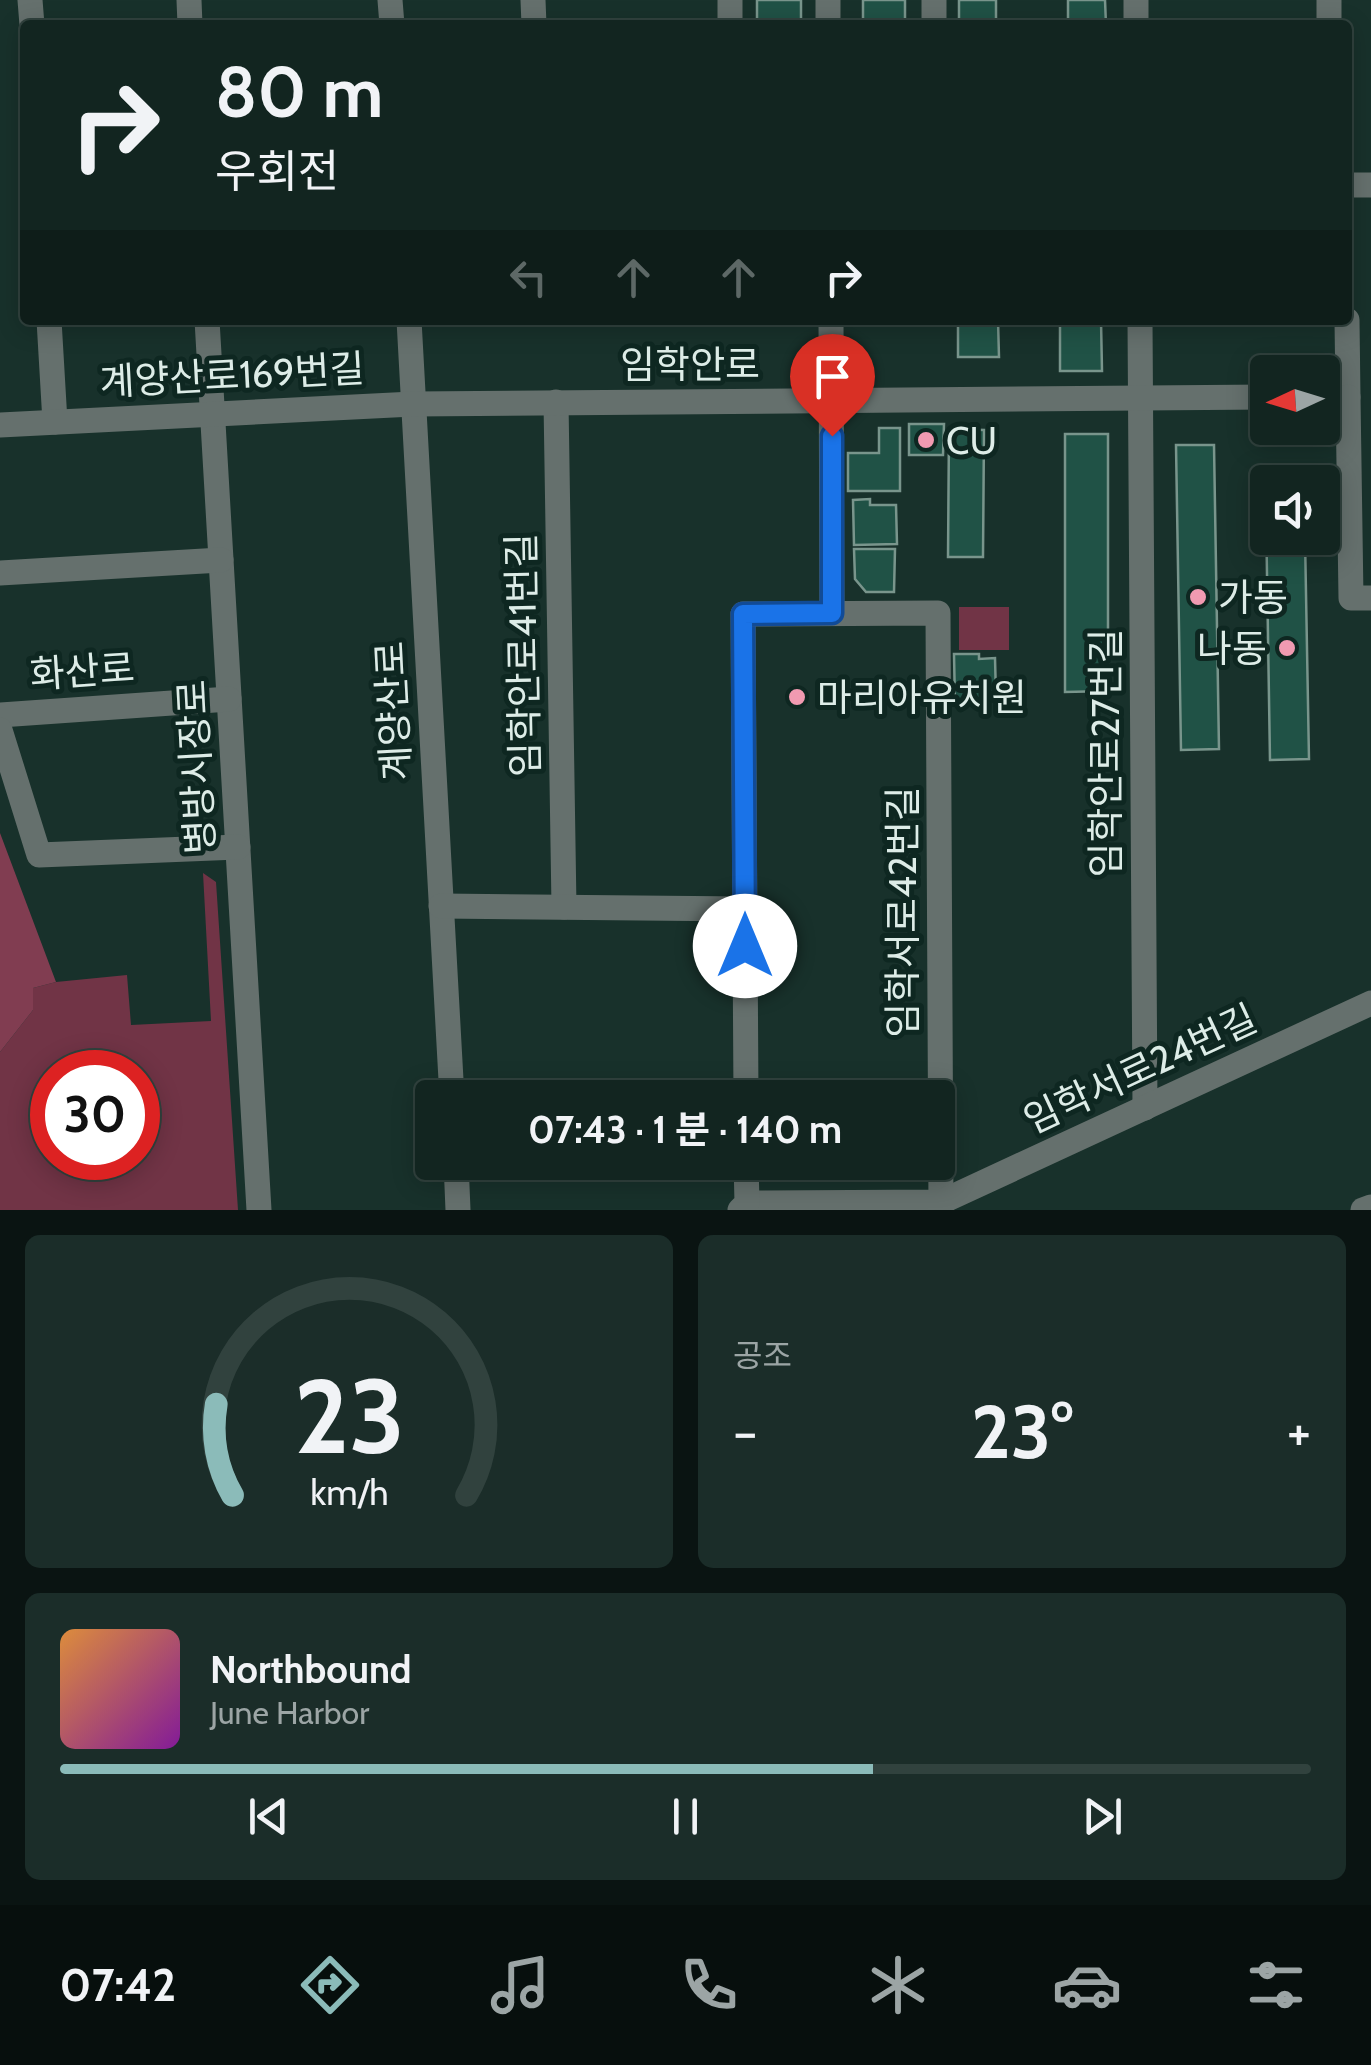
<!DOCTYPE html>
<html lang="ko">
<head>
<meta charset="utf-8">
<style>
  body { margin:0; font-family:Cabin,"Noto Sans KR",sans-serif; background:#1b2d29; color:#f1f3f6; height:100vh; display:flex; flex-direction:column; font-size:38px; white-space:nowrap }
  * { box-sizing:border-box; margin:0 }
  p { font-size:32px; color:#9ca5a5 }
  .icon { flex:none; width:55px; height:55px; fill:none; stroke:currentColor; stroke-width:2; stroke-linecap:round; stroke-linejoin:round }
  .map { position:relative; height:1210px; overflow:hidden }
  .panel { display:flex; flex-direction:column; gap:25px; padding:25px; background:#0a1412; flex:1 }
  .panel>* { flex:none }
  .top-card { position:absolute; left:20px; top:20px; width:1332px; height:305px; border-radius:10px; box-shadow:0 5px 25px #0003,0 0 0 2px #31423e; background:#122520; color:#f1f3f6; overflow:hidden }
  .needle { width:65px; rotate:266deg }
  .buttons { position:absolute; left:1250px; top:355px; display:grid; gap:20px }
  .buttons a { display:grid; place-items:center; width:90px; height:90px; border-radius:10px; background:#122520; box-shadow:0 5px 25px #0003,0 0 0 2px #31423e; font-size:50px }
  .speed { position:absolute; left:30px; top:1050px; display:flex; gap:20px; font-size:50px; font-weight:700; text-align:center }
  .speed>* { display:grid; place-content:center; width:130px; height:130px; border-radius:50%; background:#122520; box-shadow:0 5px 25px #0003,0 0 0 2px #31423e; line-height:1 }
  .speed .limit { border:15px solid #d22; background:#fff; color:#111 }
  .pin { position:absolute; display:grid; place-items:center; width:85px; height:85px; color:#fff; margin:-102px -42px; border-radius:50% 50% 50% 0; rotate:-45deg; box-shadow:0 0 10px #0007 }
  .pin .icon { rotate:45deg }
  .me { position:absolute; width:110px; margin:-55px; rotate:0deg; stroke-linejoin:round; filter:drop-shadow(0 0 8px #0008) }
  .turn { display:flex; align-items:center; gap:35px; height:210px; padding:0 30px; font-size:45px }
  .turn .icon { width:130px; height:130px; stroke-width:2.5 }
  .turn b { display:block; font-size:70px; line-height:85px }
  .lanes { display:flex; align-items:center; height:95px; padding:0 30px; background:#0003; justify-content:center; gap:50px; direction:ltr }
  .lanes .off { opacity:.35 }
  .big { font-size:75px; font-weight:700; line-height:1.1 }
  .panel .widget { flex:1; display:flex; flex-direction:column; justify-content:center; gap:15px; min-width:0; padding:0 35px; border-radius:15px; background:#1b2d29 }
  .panel .dial { align-items:center; gap:0 }
  .dial svg { height:260px; overflow:visible; fill:none; stroke:#31423e; stroke-width:7; stroke-linecap:round; text-anchor:middle }
  .dial text { fill:#f1f3f6; stroke:none }
  .song { display:flex; align-items:center; gap:30px }
  .cover { width:120px; height:120px; border-radius:15px; background:linear-gradient(135deg,hsl(30 70% 55%),hsl(290 70% 35%)) }
  .played { height:10px; border-radius:5px; background:linear-gradient(90deg,#8bbbb9 65%,#31423e 65%) }
  .keys { display:flex; justify-content:space-around; direction:ltr }
  .heat { display:flex; justify-content:space-between; align-items:center; font-size:55px; direction:ltr }
  .panel .tiles { flex:1; display:grid; gap:25px; grid-template-columns:1fr 1fr }
  .widget:last-child { grid-column:span 2 }
  .trip { position:absolute; left:415px; top:1080px; width:540px; height:100px; border-radius:10px; background:#122520; box-shadow:0 5px 25px #0003,0 0 0 2px #31423e; font-weight:700; line-height:100px; text-align:center }
  .menu { display:flex; height:160px; justify-content:space-around; align-items:center; background:#070f0d; color:#9ca5a5 }
  .menu .icon { width:70px; height:70px }
  .menu .active { color:#8bbbb9 }
  .menu b { font-size:45px; color:#f1f3f6 }
  .map>svg:first-child { display:block }
  .green { fill:#713446; fill-rule:evenodd }
  .forest { fill:#813d51 }
  .building { fill:#205246; stroke:#79958c; stroke-width:2.5 }
  .lines { fill:none; stroke-linecap:round; stroke-linejoin:round }
  .minor { stroke:#65706d; stroke-width:25 }
  .route-casing { stroke:#114b97; stroke-width:25 }
  .route { stroke:#1a73e8; stroke-width:18 }
  .poi-dot { fill:#f19ab1; stroke:#0e2721; stroke-width:4 }
  .labels { text-anchor:middle; dominant-baseline:central; stroke-width:10; stroke-linejoin:round; paint-order:stroke }
  .street-label { font-size:38px; fill:#ddece7; stroke:#0e2721 }
  .poi-label { font-size:38px; fill:#ddece7; stroke:#0e2721; text-anchor:start }
</style>
</head>
<body>
<div class="map">
<svg width="1371" height="1210" viewBox="0 0 1371 1210">
  <rect width="100%" height="100%" fill="#18312b"/>
  <g class="green">
    <rect x="959" y="607" width="50" height="43"/>
    <path d="M203,873L216,882L238,1210H0V1052L33,1010V988L56,982L127,975L131,1025L211,1021ZM52,1072H138V1158H52Z"/>
  </g>
  <polygon class="forest" points="0,833 56,982 33,988 33,1010 0,1052"/>
  <g class="building">
    <rect x="757" y="0" width="44" height="25"/>
    <rect x="863" y="0" width="42" height="25"/>
    <rect x="959" y="0" width="37" height="25"/>
    <polygon points="1068,0 1105,0 1106,25 1068,25"/>
    <polygon points="958,320 998,320 999,357 958,357"/>
    <polygon points="1060,320 1101,320 1102,371 1060,371"/>
    <polygon points="909,424 944,424 943,455 909,455"/>
    <polygon points="879,428 900,428 900,491 848,491 848,453 879,453"/>
    <polygon points="949,429 984,430 983,557 948,557"/>
    <polygon points="1065,434 1108,434 1108,691 1065,692"/>
    <polygon points="1176,445 1214,445 1219,749 1181,750"/>
    <polygon points="870,499 870,505 896,505 897,544 854,545 853,500"/>
    <polygon points="1266,512 1268,512 1268,538 1305,538 1309,759 1270,760"/>
    <polygon points="854,549 895,549 894,592 866,592 855,579"/>
    <polygon points="954,654 979,654 979,659 995,658 996,697 980,697 980,704 955,705"/>
  </g>
  <g class="lines">
    <g class="minor">
      <polyline points="30,0 32,25"/>
      <polyline points="189,0 190,25"/>
      <polyline points="390,0 392,25"/>
      <polyline points="533,0 534,25"/>
      <polyline points="730,0 730,25"/>
      <polyline points="828,0 828,25"/>
      <polyline points="934,0 934,25"/>
      <polyline points="1136,0 1136,25"/>
      <polyline points="1329,0 1329,25"/>
      <polyline points="1348,185 1371,185"/>
      <polyline points="49,320 55,422"/>
      <polyline points="207,320 259,1210"/>
      <polyline points="409,320 452,1098"/>
      <polyline points="831,320 832,613"/>
      <polyline points="1140,320 1145,1108"/>
      <polyline points="1322,397 1348,397 1347,320"/>
      <polyline points="1348,397 1351,598 1371,598"/>
      <polyline points="556,402 564,907"/>
      <polyline points="0,425 413,404 1268,397"/>
      <polyline points="0,573 221,560"/>
      <polyline points="0,715 229,699"/>
      <polyline points="0,730 39,855 238,847"/>
      <polyline points="441,906 745,909"/>
      <polyline points="746,1098 743,614 938,613 941,1210"/>
      <polyline points="456,1162 458,1210"/>
      <polyline points="747,1203 941,1202 1371,1003"/>
      <polyline points="740,1210 747,1203 746,1162"/>
      <polyline points="1363,1210 1371,1207"/>
    </g>
  </g>
  <g class="lines">
    <defs>
      <polyline id="route" points="745,946 743,614 832,613 832,436"/>
    </defs>
    <use href="#route" class="route-casing"/>
    <use href="#route" class="route"/>
  </g>
  <g class="poi-dot">
    <circle cx="926" cy="440" r="10"/>
    <circle cx="1198" cy="597" r="10"/>
    <circle cx="1287" cy="648" r="10"/>
    <circle cx="797" cy="697" r="10"/>
  </g>
  <g class="labels">
    <g class="street-label">
      <text x="690" y="364">임학안로</text>
      <text transform="translate(232 375) rotate(-3)">계양산로169번길</text>
      <text transform="translate(523 655) rotate(-91)">임학안로41번길</text>
      <text transform="translate(82 671) rotate(-4)">화산로</text>
      <text transform="translate(393 711) rotate(-93)">계양산로</text>
      <text transform="translate(1105 753) rotate(-90)">임학안로27번길</text>
      <text transform="translate(196 767) rotate(-93)">병방시장로</text>
      <text transform="translate(902 912) rotate(-90)">임학서로42번길</text>
      <text transform="translate(1140 1069) rotate(-25)">임학서로24번길</text>
    </g>
    <g class="poi-label">
      <text x="946" y="440">CU</text>
      <text x="1218" y="597">가동</text>
      <text x="1267" y="648" text-anchor="end">나동</text>
      <text x="817" y="697">마리아유치원</text>
    </g>
  </g>
</svg>
<div class="buttons">
<a><svg class="needle" viewBox="-14 -14 28 28"><path d="M0-13l5 13h-10z" fill="#e53935"/><path d="M0 13l5-13h-10z" fill="#9ca5a5"/></svg></a>
<a><svg class="icon" aria-label="sound" viewBox="0 0 24 24"><path d="M4 9h4l5-4v14l-5-4H4zM17 9q2 3 0 6"/></svg></a>
</div>
<div class="speed"><div class="limit">30</div></div>
<div class="pin" style="left:832px;top:436px;background:#d93025"><svg class="icon" aria-label="arrive" viewBox="0 0 24 24"><path d="M6 21V4h12l-3 4 3 4H6"/></svg></div>
<svg class="me" style="left:745px;top:946px" viewBox="-20 -20 40 40"><circle r="19" fill="#fff"/><path d="M0-13L10 11 0 6-10 11z" fill="#1a73e8"/></svg>
<div class="trip">07:43 · 1 분 · 140 m</div>
<div class="top-card">
<div class="turn"><svg class="icon" aria-label="right" viewBox="0 0 24 24"><path d="M7 20v-9h11M14 6l5 5-5 5"/></svg><div><b>80 m</b>우회전</div></div>
<div class="lanes"><svg class="icon off" aria-label="left" viewBox="0 0 24 24"><path d="M17 20v-9H6M10 6l-5 5 5 5"/></svg><svg class="icon off" aria-label="ahead" viewBox="0 0 24 24"><path d="M12 20V5M6 11l6-6 6 6"/></svg><svg class="icon off" aria-label="ahead" viewBox="0 0 24 24"><path d="M12 20V5M6 11l6-6 6 6"/></svg><svg class="icon" aria-label="right" viewBox="0 0 24 24"><path d="M7 20v-9h11M14 6l5 5-5 5"/></svg></div>
</div>
</div>
<section class="panel">
<div class="tiles">
<div class="widget dial"><svg viewBox="0 0 100 80">
<path d="M14 69A42 42 0 1 1 86 69"/>
<path d="M14 69A42 42 0 0 1 9 41" stroke="#8bbbb9"/>
<text x="50" y="56" font-size="32" font-weight="700">23</text>
<text x="50" y="72" font-size="11">km/h</text>
</svg></div>
<div class="widget"><p>공조</p>
<div class="heat"><a>−</a><b class="big">23°</b><a>+</a></div>
</div>
<div class="widget">
<div class="song"><i class="cover"></i><div><b>Northbound</b><p>June Harbor</p></div></div>
<div class="played"></div>
<div class="keys"><svg class="icon" aria-label="previous" viewBox="0 0 24 24"><path d="M18 5L8 12l10 7zM5 5v14"/></svg><svg class="icon" aria-label="pause" viewBox="0 0 24 24"><path d="M8 5v14M16 5v14"/></svg><svg class="icon" aria-label="next" viewBox="0 0 24 24"><path d="M6 5l10 7-10 7zM19 5v14"/></svg></div>
</div>
</div>
</section>
<nav class="menu">
<b>07:42</b>
<svg class="icon active" aria-label="directions" viewBox="0 0 24 24"><path d="M12 3l9 9-9 9-9-9zM9 14v-3h6M13 9l2 2-2 2"/></svg>
<svg class="icon" aria-label="music" viewBox="0 0 24 24"><path d="M9 18V5l10-2v13"/><circle cx="6" cy="18" r="3"/><circle cx="16" cy="16" r="3"/></svg>
<svg class="icon" aria-label="phone" viewBox="0 0 24 24"><path d="M5 4h4l2 5-3 2q2 4 5 5l2-3 5 2v4C11 20 4 13 5 4z"/></svg>
<svg class="icon" aria-label="climate" viewBox="0 0 24 24"><path d="M12 3v18M4 7l16 10M4 17L20 7"/></svg>
<svg class="icon" aria-label="car" viewBox="0 0 24 24"><path d="M5 17H2v-5l4-1 3-4h7l3 4 3 1v5h-3M9 17h6M6 11h13"/><circle cx="7" cy="17" r="2"/><circle cx="17" cy="17" r="2"/></svg>
<svg class="icon" aria-label="filters" viewBox="0 0 24 24"><path d="M4 7h16M4 17h16"/><circle cx="9" cy="7" r="2"/><circle cx="15" cy="17" r="2"/></svg>
</nav>
</body>
</html>
